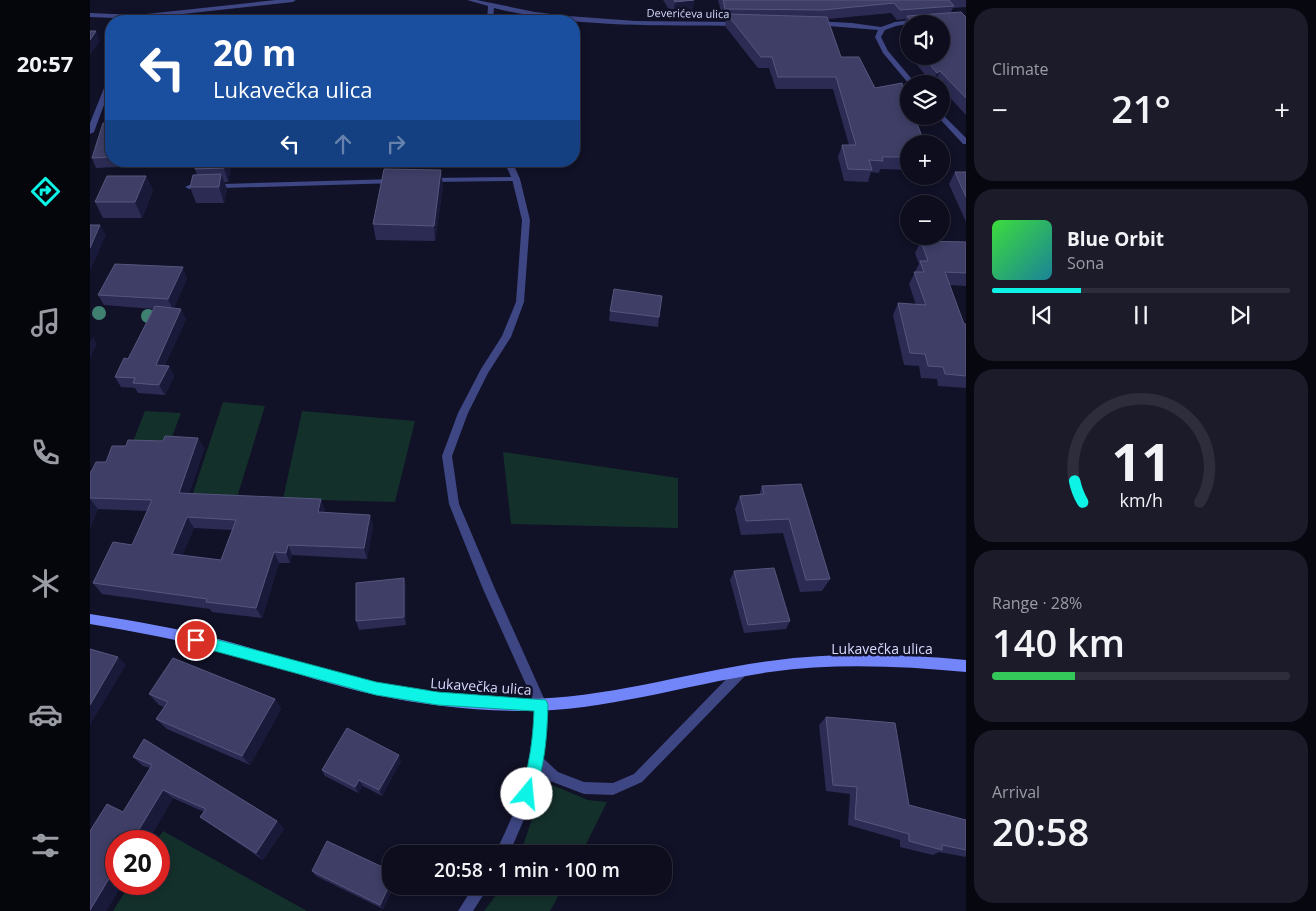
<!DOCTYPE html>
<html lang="en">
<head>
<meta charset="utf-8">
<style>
  body { margin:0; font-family:"Open Sans",sans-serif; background:#1b1b2a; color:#f1f3f6; height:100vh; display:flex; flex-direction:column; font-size:19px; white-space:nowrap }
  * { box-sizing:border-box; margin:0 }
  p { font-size:16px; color:#9a9ca4 }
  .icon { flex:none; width:28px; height:28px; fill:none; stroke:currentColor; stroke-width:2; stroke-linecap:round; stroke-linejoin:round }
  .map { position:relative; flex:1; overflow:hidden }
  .sheet { display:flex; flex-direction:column; gap:8px; padding:8px; background:#070710; width:350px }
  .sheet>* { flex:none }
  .banner { position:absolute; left:15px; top:15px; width:475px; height:152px; border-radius:20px; box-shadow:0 2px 8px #0003,0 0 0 1px #2d2d3b; background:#1a4fa0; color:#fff; overflow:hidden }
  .buttons { position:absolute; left:810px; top:15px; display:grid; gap:10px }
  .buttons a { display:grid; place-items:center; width:50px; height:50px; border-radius:50%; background:#0d0d1d; box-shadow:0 2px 8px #0003,0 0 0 1px #2d2d3b; font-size:25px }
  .speed { position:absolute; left:15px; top:830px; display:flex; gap:10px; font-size:25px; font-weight:700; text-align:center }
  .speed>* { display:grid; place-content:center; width:65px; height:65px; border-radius:50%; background:#0d0d1d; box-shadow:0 2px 8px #0003,0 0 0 1px #2d2d3b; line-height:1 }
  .speed .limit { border:8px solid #d22; background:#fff; color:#111 }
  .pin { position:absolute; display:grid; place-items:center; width:42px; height:42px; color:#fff; margin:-21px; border:2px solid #fff; border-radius:50%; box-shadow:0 1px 5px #0007 }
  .me { position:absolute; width:55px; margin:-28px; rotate:17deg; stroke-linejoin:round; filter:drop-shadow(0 0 4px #0008) }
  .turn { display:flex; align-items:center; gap:18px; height:105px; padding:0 25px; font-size:22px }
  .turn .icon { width:65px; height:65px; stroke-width:2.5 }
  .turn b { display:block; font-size:35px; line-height:42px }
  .lanes { display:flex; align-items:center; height:48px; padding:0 25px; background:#0003; justify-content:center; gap:25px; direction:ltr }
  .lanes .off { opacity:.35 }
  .big { font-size:38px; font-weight:600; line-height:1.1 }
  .sheet .tile { flex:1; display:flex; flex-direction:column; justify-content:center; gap:8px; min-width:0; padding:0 18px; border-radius:20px; background:#1b1b2a }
  .sheet .dial { align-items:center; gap:0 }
  .dial svg { height:130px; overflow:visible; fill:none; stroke:#2d2d3b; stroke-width:7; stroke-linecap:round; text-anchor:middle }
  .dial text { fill:#f1f3f6; stroke:none }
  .song { display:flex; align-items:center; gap:15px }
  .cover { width:60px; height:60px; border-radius:8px; background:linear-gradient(135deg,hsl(120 70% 55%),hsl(190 70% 35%)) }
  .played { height:5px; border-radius:2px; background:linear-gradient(90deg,#0df4e6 30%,#2d2d3b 30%) }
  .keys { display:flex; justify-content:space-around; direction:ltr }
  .heat { display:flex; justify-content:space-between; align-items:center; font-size:28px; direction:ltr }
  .charge { height:8px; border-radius:4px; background:linear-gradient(90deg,#34c759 28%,#2d2d3b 0) }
  .trip { position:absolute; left:292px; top:845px; width:290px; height:50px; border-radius:20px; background:#0d0d1d; box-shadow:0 2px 8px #0003,0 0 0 1px #2d2d3b; font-weight:600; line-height:50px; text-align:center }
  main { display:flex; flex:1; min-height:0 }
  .dock { display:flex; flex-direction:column; width:90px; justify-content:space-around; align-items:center; background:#05050c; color:#9a9ca4 }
  .dock .icon { width:35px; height:35px }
  .dock .current { color:#0df4e6 }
  .dock b { font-size:22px; color:#f1f3f6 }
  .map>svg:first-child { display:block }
  .green { fill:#14302b }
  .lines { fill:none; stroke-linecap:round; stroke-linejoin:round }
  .lane { fill:#3e4683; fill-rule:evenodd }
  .street { fill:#3e4683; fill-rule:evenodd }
  .secondary { fill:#7386f9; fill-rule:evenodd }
  .tree { fill:#408070 }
  .wall { fill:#2c2b54; fill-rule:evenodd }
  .shaded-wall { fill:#19193a }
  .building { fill:#3e3e66; stroke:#56567e; fill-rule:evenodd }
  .route { fill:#0df4e6; stroke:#089f96 }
  .labels { text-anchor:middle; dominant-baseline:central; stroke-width:5; stroke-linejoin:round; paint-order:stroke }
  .far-street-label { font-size:11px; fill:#d8dafd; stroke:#111127 }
  .street-label { font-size:14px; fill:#d8dafd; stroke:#111127 }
</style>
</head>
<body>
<main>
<nav class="dock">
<b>20:57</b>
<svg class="icon current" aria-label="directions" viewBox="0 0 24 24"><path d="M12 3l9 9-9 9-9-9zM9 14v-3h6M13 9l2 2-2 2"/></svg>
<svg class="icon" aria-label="music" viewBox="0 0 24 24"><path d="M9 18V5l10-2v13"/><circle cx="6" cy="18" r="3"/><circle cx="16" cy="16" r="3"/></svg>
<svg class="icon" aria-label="phone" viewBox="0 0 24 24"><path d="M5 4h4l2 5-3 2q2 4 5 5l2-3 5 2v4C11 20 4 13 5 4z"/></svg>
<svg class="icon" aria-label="climate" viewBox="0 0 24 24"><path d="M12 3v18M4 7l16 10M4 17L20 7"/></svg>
<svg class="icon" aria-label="car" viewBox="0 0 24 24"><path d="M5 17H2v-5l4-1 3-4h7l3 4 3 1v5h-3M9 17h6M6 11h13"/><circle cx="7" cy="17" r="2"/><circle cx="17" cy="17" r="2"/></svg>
<svg class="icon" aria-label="filters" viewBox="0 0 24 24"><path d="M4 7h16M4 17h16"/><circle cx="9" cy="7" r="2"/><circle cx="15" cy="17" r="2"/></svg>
</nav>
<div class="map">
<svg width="876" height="911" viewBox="0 0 876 911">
  <rect width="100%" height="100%" fill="#111127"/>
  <g class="green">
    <polygon points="133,402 175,406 146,501 101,499"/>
    <polygon points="55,411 91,413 80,442 40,449"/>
    <polygon points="212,411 325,421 305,502 193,499"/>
    <polygon points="413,452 588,478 588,528 421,524"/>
    <polygon points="455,782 498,800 517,802 491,854 430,854"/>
    <polygon points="73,831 217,911 23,911 40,884 69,884 69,841 66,841"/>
    <polygon points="413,886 474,886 460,911 394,911"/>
  </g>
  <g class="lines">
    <g class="lane">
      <polygon points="426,177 430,179 429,181 340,182 336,180 340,178"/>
      <polygon points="305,179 309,181 308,183 99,189 95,187 99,185"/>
      <path d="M650,667L654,669L656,673L654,677L552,782L523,795L494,794L460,781L449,771L435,817L419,854H405C413,836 422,819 428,800C439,769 443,737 445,705L447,701L451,699L455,701L457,705L452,757L468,772L494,782L523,783L544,774L646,669Z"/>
      <polygon points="384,886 399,886 383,911 368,911"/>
    </g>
    <g class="street">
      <polygon points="186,0 206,0 203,2 47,19 0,17 0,13 47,15"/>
      <path d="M377,0H387L445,12L478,16L546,21L647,22L650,24L647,26C566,25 483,28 404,8L403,21H397L398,6Z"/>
      <polygon points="827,19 830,21 829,22 806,26 795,30 791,37 798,51 826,84 819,84 793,53 785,37 788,30 726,25 723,23 726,21 762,23 791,27 805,22"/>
      <polygon points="21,76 21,86 4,132 0,134 0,123 18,78"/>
      <polygon points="851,113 876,138 876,144 873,144 848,117 851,116"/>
      <polygon points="414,161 422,161 430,179 440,220 434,302 421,337 398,373 378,413 362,456 369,504 405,589 457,705 455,709 451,711 447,709 393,589 359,504 352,456 368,413 391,369 412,336 426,302 432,220 422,179"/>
    </g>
    <path class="secondary" d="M0,614C46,621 91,629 136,641C186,655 235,673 286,683C334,693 384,699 433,699C517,699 597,672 680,661C745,652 811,654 876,660V672C810,666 745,663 680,672C597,684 517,711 433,711C384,711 334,705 286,695C235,684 186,666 136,652C91,640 46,632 0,624Z"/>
  </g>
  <g class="tree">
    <circle cx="9" cy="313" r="7"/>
    <circle cx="58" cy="316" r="7"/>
  </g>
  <g class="wall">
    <polygon points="573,0 604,0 602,14 583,16"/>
    <polygon points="628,0 876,0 876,7 863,8 861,12 876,17 876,115 851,88 851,84 848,84 846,82 842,84 822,58 822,56 851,56 851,24 819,24 819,34 813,27 816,19 807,20 801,13 738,19 751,57 785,88 819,144 819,170 790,169 789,173 781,172 778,182 754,181 748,157 752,145 759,145 743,89 686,89 679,68 668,68 635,26 636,19 633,19"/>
    <polygon points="21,123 21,161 49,161 48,166 6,168 2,158"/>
    <polygon points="107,161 142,161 138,182 134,182 137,189 134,203 106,203 100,187 107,175 105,169"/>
    <polygon points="865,172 876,172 876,222 859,184"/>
    <polygon points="56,176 63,191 52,218 13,218 5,202"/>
    <polygon points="353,186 345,241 286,240 283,224"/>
    <polygon points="831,241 876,242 876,286 859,285 874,324 876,324 876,388 848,386 847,379 831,378 829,366 814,365 803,315 808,303 826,305 819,284 829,264 825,253"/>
    <polygon points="97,278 84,308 96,319 75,365 79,366 84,376 75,395 48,393 45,388 31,387 25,377 38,359 64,309 14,305 8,295"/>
    <polygon points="520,311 569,317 568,327 519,321"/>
    <path d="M108,438L114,449L99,494L235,510L234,513L280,515L283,526L277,559L202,555L200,563H189L172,618L122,612L120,609L12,594L3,583L42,545L58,511L8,509L0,528V472H1L16,462L36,446ZM104,528L142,530L131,560L92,555Z"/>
    <polygon points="711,484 740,579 732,591 710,592 693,533 651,535 645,509 650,496 669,495 672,486"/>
    <polygon points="644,571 700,621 696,629 654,633 640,580"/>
    <polygon points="314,578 316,587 316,625 269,630 266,621"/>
    <polygon points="59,694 185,699 191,709 160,765 77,729 66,719 74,707 69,705"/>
    <polygon points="736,717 819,805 876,820 876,857 849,852 843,855 810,847 810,840 758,825 760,794 736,791 729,725"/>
    <polygon points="54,739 187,821 194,829 173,860 120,824 110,817 114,812 83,798 58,841 26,841 26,884 32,884 16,911 0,911 0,831 17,804 33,812 60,768 53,766 43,757"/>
    <polygon points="311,761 292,796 273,786 268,793 235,776 232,770"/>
    <polygon points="222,871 301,886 304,886 293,909 226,876"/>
  </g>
  <g class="shaded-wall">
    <polygon points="604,0 602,14 583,16 585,2"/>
    <polygon points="6,31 10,41 0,55 0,40"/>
    <polygon points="850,71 846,82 842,84 847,73"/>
    <polygon points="45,161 49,161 48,166"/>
    <polygon points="135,161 142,161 138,182 134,168"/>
    <polygon points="351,170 353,186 345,241 344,226"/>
    <polygon points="131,174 137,189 134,203 129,187"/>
    <polygon points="56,176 63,191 52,218 45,202"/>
    <polygon points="10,225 16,235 0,271 0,248"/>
    <polygon points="93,267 97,278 83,310 78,299"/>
    <polygon points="91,309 96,319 71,375 66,365"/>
    <polygon points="3,336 7,344 0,358 0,342"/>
    <polygon points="79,366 84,376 75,395 69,385"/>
    <polygon points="108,438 114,449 96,504 89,493"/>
    <polygon points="0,499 8,509 0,528"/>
    <polygon points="231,499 235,510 232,523 228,512"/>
    <polygon points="280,515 283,526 277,559 274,548"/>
    <polygon points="97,517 104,528 89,564 82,554"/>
    <polygon points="198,545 202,555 200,563 196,553"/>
    <polygon points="184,552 189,563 172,618 166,608"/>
    <polygon points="314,578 316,587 316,625 314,617"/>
    <polygon points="28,657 36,665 0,725 0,705"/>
    <polygon points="185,699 191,709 160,765 152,756"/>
    <polygon points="309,755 311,761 292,796 289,790"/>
    <polygon points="269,780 273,786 268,793 265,787"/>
    <polygon points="73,790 83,798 58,841 42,841"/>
    <polygon points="187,821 194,829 173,860 166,853"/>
    <polygon points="26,867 26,884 32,884 16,911 0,911"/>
    <polygon points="301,882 301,886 304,886 293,909 290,905"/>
  </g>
  <g class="building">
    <polygon points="584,0 604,0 585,2"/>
    <polygon points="633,0 859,0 864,6 810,10 804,3 733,10 635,9"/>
    <polygon points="871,12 876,17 876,98 850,71 847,73 833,56 851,56 851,24 823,24 817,16"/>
    <polygon points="637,14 737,17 751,57 769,57 785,88 812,83 819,101 819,116 824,116 835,144 819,144 819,157 792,157 793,161 779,160 782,170 758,169 752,145 766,145 746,77 688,77 682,57 671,57"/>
    <polygon points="336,16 337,21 314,21 314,18"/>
    <polygon points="0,31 6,31 0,40"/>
    <polygon points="13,123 21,123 21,157 2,158"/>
    <polygon points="107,161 135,161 134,168 105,169"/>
    <polygon points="294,169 351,170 344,226 283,224"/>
    <polygon points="865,172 876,172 876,197"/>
    <polygon points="131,174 129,187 100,187 103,175"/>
    <polygon points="17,176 56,176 45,202 5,202"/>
    <polygon points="0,225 10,225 0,248"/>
    <polygon points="831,241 876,242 876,273 855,272 874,324 876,324 876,376 855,374 853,367 838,366 835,354 820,353 808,303 836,305 824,272 834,272 830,261 838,261"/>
    <polygon points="25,264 93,267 78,299 8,295"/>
    <polygon points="524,289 572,296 569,317 520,311"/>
    <polygon points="65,306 91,309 66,365 79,366 69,385 43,383 45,378 25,377 34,358 38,359"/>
    <path d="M75,436L108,438L89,493L231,499L228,512L280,515L274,548L198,545L196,553L184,552L166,608L116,602L117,599L3,583L23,542L42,545L62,500L0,498V472H1L6,462H16L22,446H36L38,440L73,441ZM97,517L146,520L131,560L82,554Z"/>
    <polygon points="711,484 740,579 716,580 699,519 656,521 650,496 674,494 672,486"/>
    <polygon points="684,568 700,621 658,625 644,571"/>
    <polygon points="314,578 314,617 266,621 266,583"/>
    <polygon points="0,649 28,657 0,705"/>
    <polygon points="83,658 185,699 152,756 66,719 78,702 59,694"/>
    <polygon points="736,717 805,723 819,805 876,820 876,850 852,845 852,850 819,841 819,834 765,819 767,787 743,785"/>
    <polygon points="257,728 309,755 289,790 269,780 265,787 232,770"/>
    <polygon points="54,739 187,821 166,853 110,817 116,809 73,790 42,841 26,841 26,867 0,910 0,831 17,804 33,812 62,765 43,757"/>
    <polygon points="237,841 301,871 301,882 290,905 222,871"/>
  </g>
  <path class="route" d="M106,634L286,682L348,692L456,700L458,705C457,737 455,769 442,800L437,802L432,800L430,794C439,768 443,740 444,711L348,705L286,695L106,646L102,644L100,640L102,635Z"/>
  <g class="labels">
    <g class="far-street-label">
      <text transform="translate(598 13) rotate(1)">Deverićeva ulica</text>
    </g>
    <g class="street-label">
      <text x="792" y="648">Lukavečka ulica</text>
      <text transform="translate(391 686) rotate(4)">Lukavečka ulica</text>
    </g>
  </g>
</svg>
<div class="buttons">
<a><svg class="icon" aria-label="sound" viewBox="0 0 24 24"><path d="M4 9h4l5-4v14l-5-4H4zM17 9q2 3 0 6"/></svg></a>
<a><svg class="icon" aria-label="layers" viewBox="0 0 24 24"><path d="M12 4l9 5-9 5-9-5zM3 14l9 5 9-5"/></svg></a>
<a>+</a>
<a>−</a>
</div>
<div class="speed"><div class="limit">20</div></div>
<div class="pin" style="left:106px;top:640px;background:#d93025"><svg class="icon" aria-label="arrive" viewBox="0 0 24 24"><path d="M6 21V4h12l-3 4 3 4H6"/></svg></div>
<svg class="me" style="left:437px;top:794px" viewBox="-20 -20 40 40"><circle r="19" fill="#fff"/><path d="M0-13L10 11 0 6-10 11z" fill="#0df4e6"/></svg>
<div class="trip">20:58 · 1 min · 100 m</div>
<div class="banner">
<div class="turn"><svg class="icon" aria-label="left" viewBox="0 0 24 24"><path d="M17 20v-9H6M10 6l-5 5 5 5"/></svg><div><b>20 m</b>Lukavečka ulica</div></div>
<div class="lanes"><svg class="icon" aria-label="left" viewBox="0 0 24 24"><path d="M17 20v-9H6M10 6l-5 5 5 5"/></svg><svg class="icon off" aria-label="ahead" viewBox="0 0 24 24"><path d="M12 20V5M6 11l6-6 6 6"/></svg><svg class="icon off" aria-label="right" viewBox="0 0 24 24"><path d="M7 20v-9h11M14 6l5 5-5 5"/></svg></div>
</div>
</div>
<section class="sheet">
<div class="tile"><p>Climate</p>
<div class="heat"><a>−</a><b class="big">21°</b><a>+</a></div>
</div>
<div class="tile">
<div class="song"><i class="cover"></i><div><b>Blue Orbit</b><p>Sona</p></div></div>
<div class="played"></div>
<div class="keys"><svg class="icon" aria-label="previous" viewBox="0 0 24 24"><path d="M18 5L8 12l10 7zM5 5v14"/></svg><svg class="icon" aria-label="pause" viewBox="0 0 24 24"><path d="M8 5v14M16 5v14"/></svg><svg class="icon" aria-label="next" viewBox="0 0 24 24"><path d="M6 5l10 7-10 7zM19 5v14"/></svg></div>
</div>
<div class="tile dial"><svg viewBox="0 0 100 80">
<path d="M14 69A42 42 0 1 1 86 69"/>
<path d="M14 69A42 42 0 0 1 9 56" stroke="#0df4e6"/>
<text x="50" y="56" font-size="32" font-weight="700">11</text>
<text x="50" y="72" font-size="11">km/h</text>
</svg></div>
<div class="tile"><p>Range · 28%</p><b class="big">140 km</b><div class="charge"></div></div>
<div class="tile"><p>Arrival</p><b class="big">20:58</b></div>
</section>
</main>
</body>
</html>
